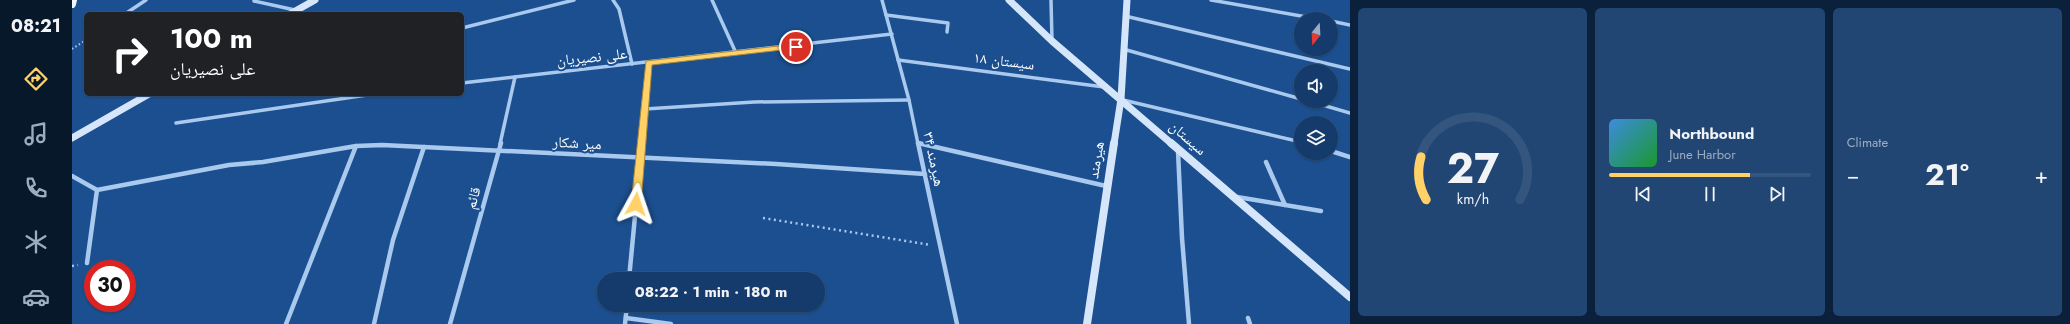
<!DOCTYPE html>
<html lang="en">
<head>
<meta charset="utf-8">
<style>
  body { margin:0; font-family:Jost,"Noto Naskh Arabic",sans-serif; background:#214673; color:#f1f3f6; height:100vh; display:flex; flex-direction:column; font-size:15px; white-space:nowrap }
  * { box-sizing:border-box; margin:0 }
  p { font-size:13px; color:#9dadc1 }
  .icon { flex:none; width:22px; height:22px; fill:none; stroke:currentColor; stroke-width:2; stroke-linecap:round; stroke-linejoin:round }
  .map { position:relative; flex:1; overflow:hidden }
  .panel { display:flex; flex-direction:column; gap:8px; padding:8px; background:#0b203b; width:720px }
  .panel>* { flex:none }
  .hud { position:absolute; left:12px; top:12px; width:380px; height:84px; border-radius:6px; box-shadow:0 1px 3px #0004,0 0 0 1px #33557e; background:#202124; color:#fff; overflow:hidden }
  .needle { width:26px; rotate:198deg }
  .controls { position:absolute; left:1222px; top:12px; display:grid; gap:8px }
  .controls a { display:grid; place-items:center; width:44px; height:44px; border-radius:50%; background:#143b6b; box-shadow:0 1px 3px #0004,0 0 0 1px #33557e; font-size:20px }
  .speed { position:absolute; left:12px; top:260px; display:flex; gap:8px; font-size:20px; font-weight:700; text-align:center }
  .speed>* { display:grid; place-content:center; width:52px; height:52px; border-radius:50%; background:#143b6b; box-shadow:0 1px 3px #0004,0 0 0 1px #33557e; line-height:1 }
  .speed .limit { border:6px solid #d22; background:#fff; color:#111 }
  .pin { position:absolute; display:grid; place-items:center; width:34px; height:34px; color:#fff; margin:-17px; border:2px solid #fff; border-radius:50%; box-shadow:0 1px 4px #0007 }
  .me { position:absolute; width:44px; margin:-22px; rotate:5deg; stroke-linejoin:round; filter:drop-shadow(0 0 3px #0008) }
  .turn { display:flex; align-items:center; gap:14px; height:84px; padding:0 20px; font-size:18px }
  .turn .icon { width:52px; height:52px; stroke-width:2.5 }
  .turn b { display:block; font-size:28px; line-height:34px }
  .big { font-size:30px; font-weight:700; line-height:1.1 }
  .panel .widget { flex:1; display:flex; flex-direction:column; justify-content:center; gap:6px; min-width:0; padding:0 14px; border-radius:6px; background:#214673 }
  .panel .dial { align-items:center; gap:0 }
  .dial svg { height:104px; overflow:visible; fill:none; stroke:#33557e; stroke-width:7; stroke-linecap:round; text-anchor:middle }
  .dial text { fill:#f1f3f6; stroke:none }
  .song { display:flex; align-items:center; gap:12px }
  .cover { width:48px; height:48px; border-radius:6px; background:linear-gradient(135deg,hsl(210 70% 55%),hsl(130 70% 35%)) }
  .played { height:4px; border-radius:2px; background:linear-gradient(90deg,#ffd166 70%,#33557e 70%) }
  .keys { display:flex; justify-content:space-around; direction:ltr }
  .heat { display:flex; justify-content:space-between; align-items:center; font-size:22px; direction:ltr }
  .panel .tiles { flex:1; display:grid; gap:8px; grid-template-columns:repeat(3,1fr) }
  .trip { position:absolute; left:525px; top:272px; width:228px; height:40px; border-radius:20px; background:#143b6b; box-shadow:0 1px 3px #0004,0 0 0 1px #33557e; font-weight:700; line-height:40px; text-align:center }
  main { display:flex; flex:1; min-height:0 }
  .dock { display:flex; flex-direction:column; width:72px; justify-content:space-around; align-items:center; background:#08182b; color:#9dadc1 }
  .dock .icon { width:28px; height:28px }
  .dock .on { color:#ffd166 }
  .dock b { font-size:18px; color:#f1f3f6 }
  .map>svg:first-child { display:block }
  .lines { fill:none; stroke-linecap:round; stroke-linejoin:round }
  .path-far1 { stroke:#a9c9ee; stroke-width:2; stroke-dasharray:1.5 2.5; stroke-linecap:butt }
  .path { stroke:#a9c9ee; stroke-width:2.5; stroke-dasharray:2 3.5; stroke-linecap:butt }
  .street-far1 { stroke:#a9c9ee; stroke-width:3.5 }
  .street { stroke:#a9c9ee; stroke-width:4.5 }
  .secondary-far1 { stroke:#d6e6fa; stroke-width:7 }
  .secondary { stroke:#d6e6fa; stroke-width:8 }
  .primary { stroke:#f0f6ff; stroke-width:8 }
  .route { fill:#ffd166; stroke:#a68842 }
  .labels { text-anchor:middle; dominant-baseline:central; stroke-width:4; stroke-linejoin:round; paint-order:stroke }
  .street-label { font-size:15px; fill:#fff; stroke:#1b4f8f }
</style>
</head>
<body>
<main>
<nav class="dock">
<b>08:21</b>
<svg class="icon on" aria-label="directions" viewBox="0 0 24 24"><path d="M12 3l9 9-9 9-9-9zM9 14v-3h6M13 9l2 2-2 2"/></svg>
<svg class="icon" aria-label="music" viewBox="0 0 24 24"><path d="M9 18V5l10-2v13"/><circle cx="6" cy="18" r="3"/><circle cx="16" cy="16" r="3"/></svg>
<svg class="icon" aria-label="phone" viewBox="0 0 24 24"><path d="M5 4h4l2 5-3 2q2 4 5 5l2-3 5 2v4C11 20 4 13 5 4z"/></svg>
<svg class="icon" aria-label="climate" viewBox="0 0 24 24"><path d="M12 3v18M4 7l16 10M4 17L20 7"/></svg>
<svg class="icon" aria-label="car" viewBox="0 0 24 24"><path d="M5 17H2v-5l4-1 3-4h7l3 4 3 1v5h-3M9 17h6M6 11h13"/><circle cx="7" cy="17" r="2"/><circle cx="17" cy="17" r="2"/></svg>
</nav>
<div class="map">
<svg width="1278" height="324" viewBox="0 0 1278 324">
  <rect width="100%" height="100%" fill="#1b4f8f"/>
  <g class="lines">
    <polyline class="path-far1" points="0,49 14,40"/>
    <g class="path">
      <polyline points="691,218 859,245"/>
      <polyline points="0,266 6,265"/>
    </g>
    <g class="street-far1">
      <polyline points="541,0 547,9 560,64"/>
      <polyline points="640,0 664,53"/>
      <polyline points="810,0 837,100 846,144"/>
      <polyline points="979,0 980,40"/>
      <polyline points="1139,0 1246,19"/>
      <polyline points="182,1 223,10"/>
      <polyline points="53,14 74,0"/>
      <polyline points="814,15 876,23 875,32"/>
      <polyline points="1053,16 1278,69"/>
      <polyline points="1259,21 1278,25"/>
      <polyline points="390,28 502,0"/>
      <polyline points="1051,49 1229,99"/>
      <polyline points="826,60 1032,87"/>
      <polyline points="390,83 820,34"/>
      <polyline points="1051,100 1229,142"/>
      <polyline points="1237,101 1278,113"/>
      <polyline points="573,109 682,102 837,100"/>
      <polyline points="104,123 302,94"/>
      <polyline points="846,143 851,144"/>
      <polyline points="428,144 443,77"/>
      <polyline points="569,144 577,63"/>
    </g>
    <g class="street">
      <polyline points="846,143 885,324"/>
      <polyline points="846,143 1034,186"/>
      <polyline points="1106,151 1110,238 1117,324"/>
      <polyline points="1259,151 1278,157"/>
      <polyline points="1194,162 1213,205"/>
      <polyline points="0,176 25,190 157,165 191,162 284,146 310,145 704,164 853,174"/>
      <polyline points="1165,197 1249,211"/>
      <polyline points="15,263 25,190"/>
      <polyline points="557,279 570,143"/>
      <polyline points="554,318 599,324"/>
      <polyline points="1176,318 1178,324"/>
      <polyline points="214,324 284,146"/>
      <polyline points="302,324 321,240 352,147"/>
      <polyline points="378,324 429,143"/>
      <polyline points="553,324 555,305"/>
    </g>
    <g class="secondary-far1">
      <polyline points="937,0 980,41 1100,144"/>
      <polyline points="218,14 243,0"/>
      <polyline points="0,138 77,94"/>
      <polyline points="1042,144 1049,99 1055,0"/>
    </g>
    <g class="secondary">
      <polyline points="1099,143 1278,297"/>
      <polyline points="1015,324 1042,143"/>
    </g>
    <polyline class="primary" points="0,4 1,0"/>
  </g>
  <polygon class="route" points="724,44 728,47 727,48 580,65 569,204 567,206 561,206 559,204 574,61"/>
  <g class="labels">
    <g class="street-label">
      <text transform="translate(520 57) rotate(-6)">علی نصیریان</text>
      <text transform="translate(932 61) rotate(7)">سیستان ۱۸</text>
      <text transform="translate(1116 138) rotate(41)">سیستان</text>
      <text transform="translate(505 143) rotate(3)">میر شکار</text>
      <text transform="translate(862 159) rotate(78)">هیرمند ۳۴</text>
      <text transform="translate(1024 160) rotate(-81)">هیرمند</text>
      <text transform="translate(401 198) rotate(-74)">قائم</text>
    </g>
  </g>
</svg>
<div class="controls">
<a><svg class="needle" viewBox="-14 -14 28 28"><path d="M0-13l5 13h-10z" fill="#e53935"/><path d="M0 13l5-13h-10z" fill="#9dadc1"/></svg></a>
<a><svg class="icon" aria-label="sound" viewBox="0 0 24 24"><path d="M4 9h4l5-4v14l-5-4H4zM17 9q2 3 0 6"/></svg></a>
<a><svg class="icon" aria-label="layers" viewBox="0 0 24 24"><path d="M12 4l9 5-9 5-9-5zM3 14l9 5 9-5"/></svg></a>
</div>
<div class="speed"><div class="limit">30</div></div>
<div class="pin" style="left:724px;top:47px;background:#d93025"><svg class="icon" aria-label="arrive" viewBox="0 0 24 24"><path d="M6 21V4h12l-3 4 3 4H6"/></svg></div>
<svg class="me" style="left:564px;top:204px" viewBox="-20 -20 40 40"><path d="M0-17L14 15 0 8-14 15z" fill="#ffd166" stroke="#fff" stroke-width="4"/></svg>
<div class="trip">08:22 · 1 min · 180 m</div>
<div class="hud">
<div class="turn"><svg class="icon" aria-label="right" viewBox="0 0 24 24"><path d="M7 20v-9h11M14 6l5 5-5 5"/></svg><div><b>100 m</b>علی نصیریان</div></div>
</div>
</div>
<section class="panel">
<div class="tiles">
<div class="widget dial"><svg viewBox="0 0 100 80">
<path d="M14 69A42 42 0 1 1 86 69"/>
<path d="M14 69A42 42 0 0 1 10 36" stroke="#ffd166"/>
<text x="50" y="56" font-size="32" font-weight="700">27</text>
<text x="50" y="72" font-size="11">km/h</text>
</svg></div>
<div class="widget">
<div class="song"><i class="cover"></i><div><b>Northbound</b><p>June Harbor</p></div></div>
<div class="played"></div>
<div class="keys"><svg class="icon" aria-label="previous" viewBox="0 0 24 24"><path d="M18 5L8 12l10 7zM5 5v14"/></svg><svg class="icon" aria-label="pause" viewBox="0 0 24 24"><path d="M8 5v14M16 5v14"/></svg><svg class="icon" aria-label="next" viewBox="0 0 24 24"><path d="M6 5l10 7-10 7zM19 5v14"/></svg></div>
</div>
<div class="widget"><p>Climate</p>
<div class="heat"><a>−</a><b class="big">21°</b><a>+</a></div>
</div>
</div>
</section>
</main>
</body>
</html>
